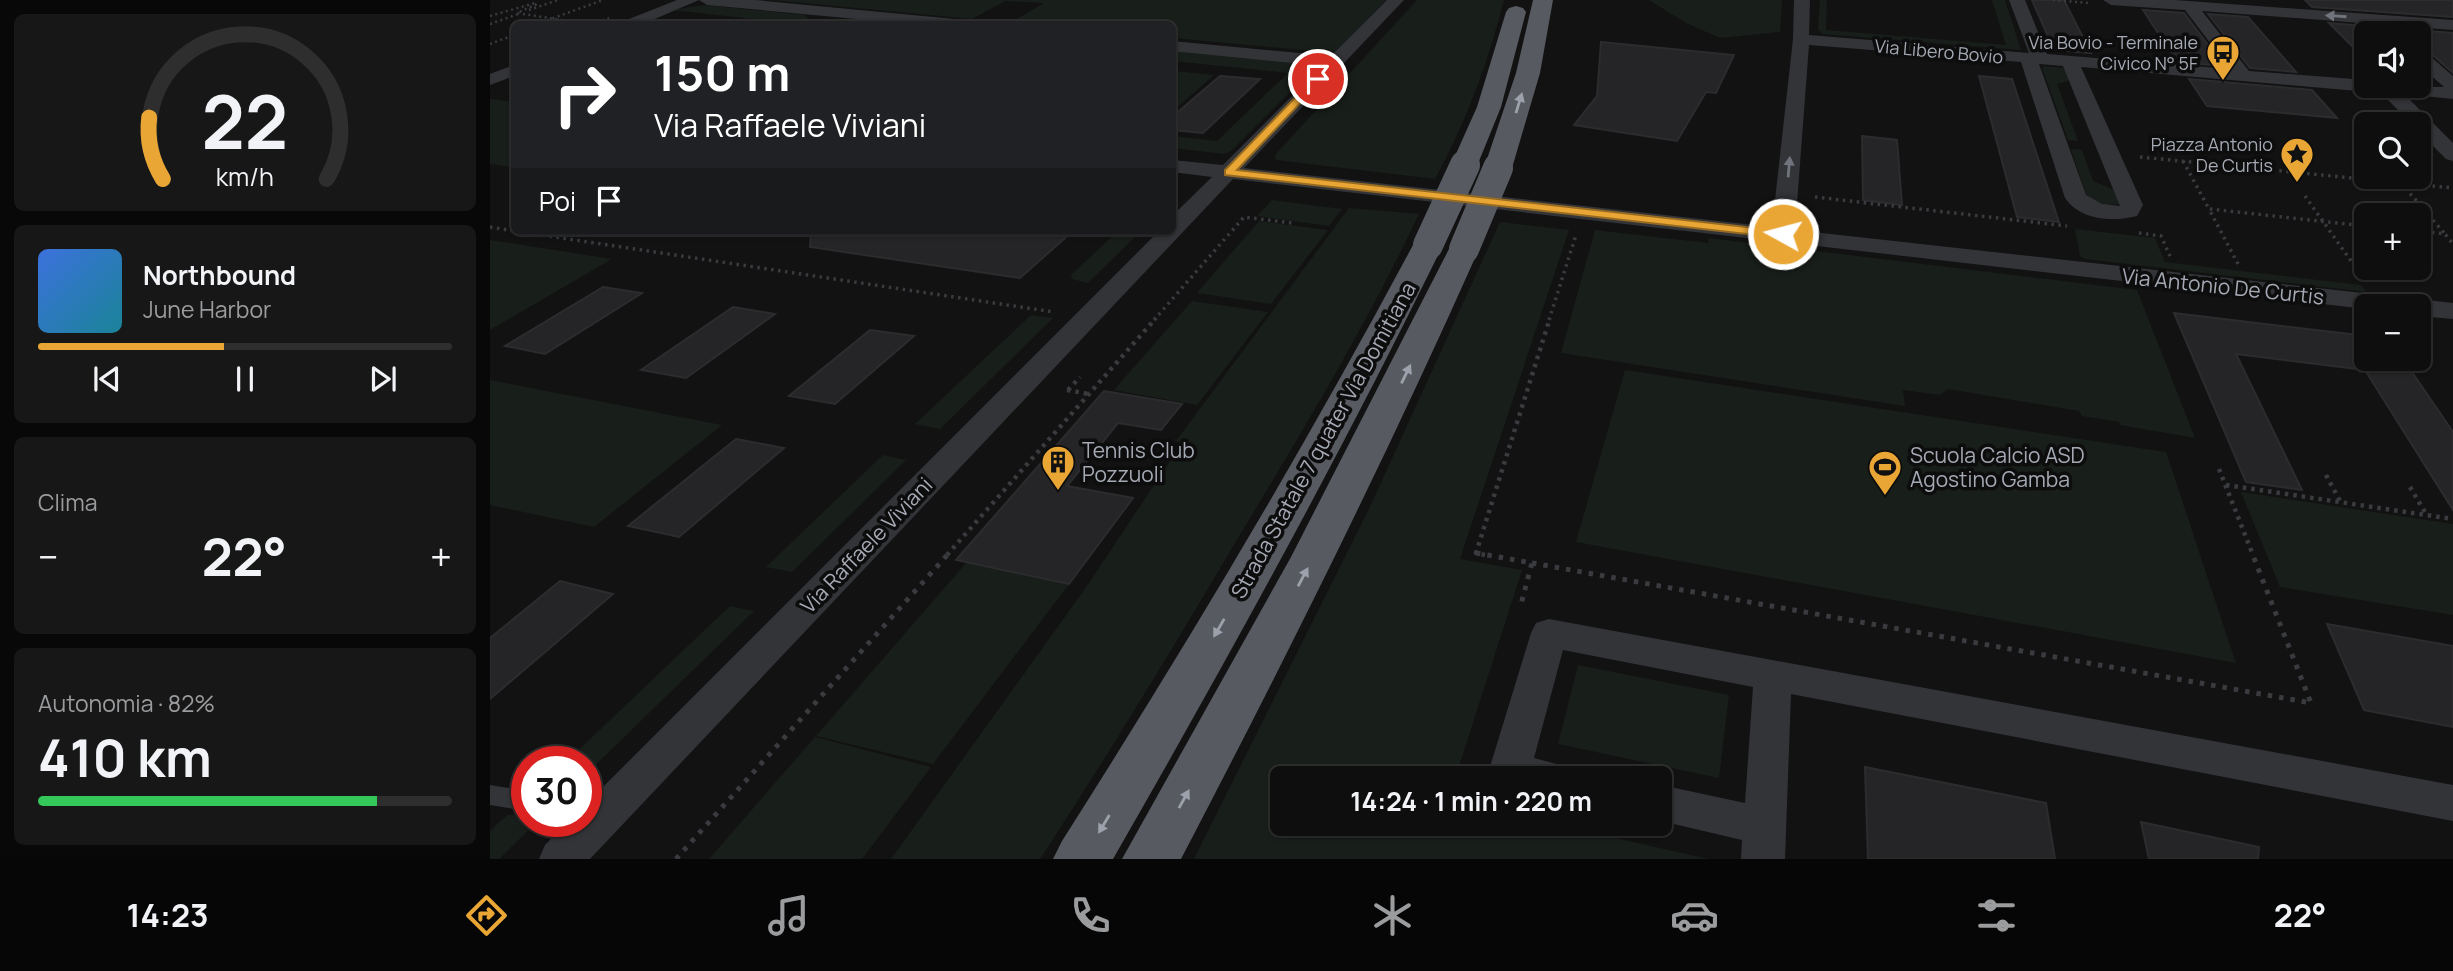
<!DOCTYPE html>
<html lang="it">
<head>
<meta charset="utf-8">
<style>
  body { margin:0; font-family:Manrope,sans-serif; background:#171717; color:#f1f3f6; height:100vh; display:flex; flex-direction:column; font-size:26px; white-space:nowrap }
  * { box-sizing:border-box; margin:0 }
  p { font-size:23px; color:#9b9c9e }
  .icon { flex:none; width:38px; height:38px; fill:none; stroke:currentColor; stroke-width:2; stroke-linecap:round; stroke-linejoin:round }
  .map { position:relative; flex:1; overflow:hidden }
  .side { display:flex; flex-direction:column; gap:14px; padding:14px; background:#080808; width:490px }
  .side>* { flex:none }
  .hud { position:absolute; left:21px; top:21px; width:665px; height:214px; border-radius:10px; box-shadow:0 2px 5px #0004,0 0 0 2px #2e2e2e; background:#202124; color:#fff; overflow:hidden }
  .tools { position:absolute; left:1864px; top:21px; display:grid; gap:14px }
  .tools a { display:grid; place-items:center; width:77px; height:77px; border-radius:10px; background:#0e0e0e; box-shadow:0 2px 5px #0004,0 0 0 2px #2e2e2e; font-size:35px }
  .speed { position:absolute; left:21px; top:746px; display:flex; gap:14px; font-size:35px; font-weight:700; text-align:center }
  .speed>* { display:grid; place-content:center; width:91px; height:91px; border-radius:50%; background:#0e0e0e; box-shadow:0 2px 5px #0004,0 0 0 2px #2e2e2e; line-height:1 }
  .speed .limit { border:10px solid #d22; background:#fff; color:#111 }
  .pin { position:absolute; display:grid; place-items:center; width:60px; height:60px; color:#fff; margin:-30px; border:4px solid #fff; border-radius:50%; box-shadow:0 2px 7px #0007 }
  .me { position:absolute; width:77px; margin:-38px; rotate:277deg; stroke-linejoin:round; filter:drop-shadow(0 0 5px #0008) }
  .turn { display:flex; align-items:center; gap:24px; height:147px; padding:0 28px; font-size:32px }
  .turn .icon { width:91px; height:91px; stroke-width:2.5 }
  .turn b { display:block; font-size:49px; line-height:60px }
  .then { display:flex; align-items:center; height:66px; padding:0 28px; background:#0003; gap:14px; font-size:26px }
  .big { font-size:52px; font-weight:700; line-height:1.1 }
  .side .widget { flex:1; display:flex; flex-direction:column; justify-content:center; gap:10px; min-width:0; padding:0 24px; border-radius:10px; background:#171717 }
  .side .dial { align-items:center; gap:0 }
  .dial svg { height:182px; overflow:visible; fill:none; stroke:#2e2e2e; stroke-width:7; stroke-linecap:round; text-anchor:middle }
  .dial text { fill:#f1f3f6; stroke:none }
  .song { display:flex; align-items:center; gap:21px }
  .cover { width:84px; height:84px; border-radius:10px; background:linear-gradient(135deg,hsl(220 70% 55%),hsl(190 70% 35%)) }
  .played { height:7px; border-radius:4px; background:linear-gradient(90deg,#e9a635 45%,#2e2e2e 45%) }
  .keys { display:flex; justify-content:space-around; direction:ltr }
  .heat { display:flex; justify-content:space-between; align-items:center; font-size:38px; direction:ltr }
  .charge { height:10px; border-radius:5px; background:linear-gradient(90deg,#34c759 82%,#2e2e2e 0) }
  .trip { position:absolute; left:780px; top:766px; width:402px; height:70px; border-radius:10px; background:#0e0e0e; box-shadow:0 2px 5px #0004,0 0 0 2px #2e2e2e; font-weight:700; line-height:70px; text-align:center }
  .tab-bar { display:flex; height:112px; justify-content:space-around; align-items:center; background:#060606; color:#9b9c9e }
  .tab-bar .icon { width:49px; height:49px }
  .tab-bar .active { color:#e9a635 }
  .tab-bar b { font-size:32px; color:#f1f3f6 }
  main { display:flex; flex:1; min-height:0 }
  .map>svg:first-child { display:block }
  .green { fill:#181e19 }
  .building { fill:#252527; stroke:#2c2c2f; stroke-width:2 }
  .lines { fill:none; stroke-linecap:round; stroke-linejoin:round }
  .path-far3 { stroke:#393b3f; stroke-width:2.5; stroke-dasharray:2 3.5; stroke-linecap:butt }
  .path-far2 { stroke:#393b3f; stroke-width:3.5; stroke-dasharray:2.5 4.5; stroke-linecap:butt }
  .path-far1 { stroke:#393b3f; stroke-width:4.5; stroke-dasharray:3.5 5; stroke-linecap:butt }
  .path { stroke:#393b3f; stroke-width:5; stroke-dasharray:4.5 7; stroke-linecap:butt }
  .service { fill:#333438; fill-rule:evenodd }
  .minor { fill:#333438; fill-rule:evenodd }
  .trunk { fill:#575a60; fill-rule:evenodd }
  .trunk-bridge { stroke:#575a60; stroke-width:30 }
  .oneway { fill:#71747c }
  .oneway2 { fill:#9ca1ab }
  .route { fill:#e9a635; stroke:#976c22; stroke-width:2 }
  .labels { text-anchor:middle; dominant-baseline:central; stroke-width:7; stroke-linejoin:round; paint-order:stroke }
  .far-poi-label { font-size:18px; fill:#a4a9b3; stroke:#0d0d0e; text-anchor:end }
  .far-street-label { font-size:18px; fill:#a4a9b3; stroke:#0d0d0e }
  .street-label { font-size:21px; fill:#a4a9b3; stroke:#0d0d0e }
  .poi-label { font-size:21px; fill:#a4a9b3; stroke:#0d0d0e; text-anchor:start }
</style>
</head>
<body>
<main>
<section class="side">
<div class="widget dial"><svg viewBox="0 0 100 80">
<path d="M14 69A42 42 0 1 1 86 69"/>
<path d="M14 69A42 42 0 0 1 8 42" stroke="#e9a635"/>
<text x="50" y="56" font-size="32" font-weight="700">22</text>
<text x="50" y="72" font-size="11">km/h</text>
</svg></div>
<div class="widget">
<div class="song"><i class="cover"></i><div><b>Northbound</b><p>June Harbor</p></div></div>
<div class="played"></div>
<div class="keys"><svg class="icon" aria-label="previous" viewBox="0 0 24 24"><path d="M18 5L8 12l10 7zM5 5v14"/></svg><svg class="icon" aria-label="pause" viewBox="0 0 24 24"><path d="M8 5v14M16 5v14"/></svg><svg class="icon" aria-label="next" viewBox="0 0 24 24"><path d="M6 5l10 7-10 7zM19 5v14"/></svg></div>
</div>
<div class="widget"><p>Clima</p>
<div class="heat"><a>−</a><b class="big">22°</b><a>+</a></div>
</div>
<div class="widget"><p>Autonomia · 82%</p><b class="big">410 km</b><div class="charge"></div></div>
</section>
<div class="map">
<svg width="1963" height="859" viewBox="0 0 1963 859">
  <rect width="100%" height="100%" fill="#121213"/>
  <g class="green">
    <polygon points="282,0 896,0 844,53 683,38 682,24 520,23 554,3 515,1 482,19"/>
    <path d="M927,0H1014C998,63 976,122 945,179L786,160L785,155Z"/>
    <polygon points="1159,0 1292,0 1290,32 1230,38 1196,23"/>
    <polygon points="1330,0 1337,0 1336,30 1516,45 1502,0 1515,0 1531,50 1333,34 1328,30"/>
    <polygon points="214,5 315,15 318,19 308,24 182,10"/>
    <polygon points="683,49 819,64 824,68 741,151 734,154 683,148 682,136 727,141 798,73 683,61"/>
    <polygon points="1554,66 1574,68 1581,80 1567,84 1588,141 1578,140 1552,68"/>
    <polygon points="685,71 724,75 683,111 683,73"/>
    <polygon points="0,99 24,102 24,167 0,164"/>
    <polygon points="1581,149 1592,150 1603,181 1627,191 1632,204 1615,205 1598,200"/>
    <polygon points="782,200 852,209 839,226 767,216"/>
    <path d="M859,208L929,214C876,326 812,432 748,538C684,646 619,754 550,859H401L597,586L692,443L686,441Z"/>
    <polygon points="769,221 838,230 781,304 707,293"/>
    <polygon points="1010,222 1079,230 970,559 1032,570 965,779 793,779 793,824 1063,824 1219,859 704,859 878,511"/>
    <polygon points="1585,229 1665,238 1675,262 1871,285 1876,292 1595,259 1590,256"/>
    <polygon points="1105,230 1218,243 1219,238 1647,290 1705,438 1630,425 1629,422 1592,416 1589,411 1458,389 1450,395 1413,390 1415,406 1071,353"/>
    <polygon points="634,231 649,233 598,283 582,279 581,275 626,233"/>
    <polygon points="0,240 122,259 0,330"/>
    <polygon points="702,301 778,312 707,405 624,390"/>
    <polygon points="541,315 563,318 450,429 425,424"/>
    <polygon points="1135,370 1676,452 1746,663 1086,542"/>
    <polygon points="0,380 232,425 104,527 0,505"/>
    <polygon points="393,455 416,460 302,572 276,567"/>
    <polygon points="1751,492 1963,524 1963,615 1790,587"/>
    <polygon points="477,562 579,584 443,764 326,736"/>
    <polygon points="240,606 264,611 96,774 96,761 77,761"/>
    <polygon points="1088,665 1239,695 1229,778 1068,744"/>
    <polygon points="325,737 441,767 372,859 219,859"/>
    <polygon points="37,814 37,821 48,821 9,859 0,859 0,831 17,815"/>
  </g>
  <g class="building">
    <polygon points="1542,0 1574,0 1601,53 1564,50"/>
    <polygon points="1815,0 1963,0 1963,17 1822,7"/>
    <polygon points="1653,10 1694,13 1734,66 1687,62"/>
    <polygon points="1718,14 1758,17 1806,72 1760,68"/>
    <polygon points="1839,23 1963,33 1963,73 1936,49 1928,47 1928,33 1876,33 1876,60"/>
    <polygon points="1111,42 1244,55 1226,93 1216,92 1187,141 1084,125 1107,96"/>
    <polygon points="730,76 770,79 713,133 682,130 682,117"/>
    <polygon points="1489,76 1522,79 1569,222 1527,217"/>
    <polygon points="1699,79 1822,90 1847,118 1717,106"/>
    <polygon points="1372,136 1407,140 1412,205 1373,200"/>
    <polygon points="321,231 583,231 530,278 320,247"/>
    <polygon points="113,287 152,293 55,354 15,346"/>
    <polygon points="243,307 285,314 196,378 151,370"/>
    <polygon points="1684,313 1876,336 1876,359 1913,359 1963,432 1963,510 1875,370 1746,354 1812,490 1756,482"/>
    <polygon points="380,330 424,336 345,404 299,396"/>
    <polygon points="614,391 692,404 671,430 628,423 577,486 643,498 579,584 466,560"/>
    <polygon points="246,439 294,448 189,537 138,526"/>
    <polygon points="70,581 123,594 0,699 0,638"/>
    <polygon points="1837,624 1963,646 1963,727 1874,710"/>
    <polygon points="1375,767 1556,803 1565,859 1378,859"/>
    <polygon points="1651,822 1769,847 1768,859 1659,859"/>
  </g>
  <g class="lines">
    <g class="path-far3">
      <polyline points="1563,0 1598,3"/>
      <polyline points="39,10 68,0"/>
      <polyline points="0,16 45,3 47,4 27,13 98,24"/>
      <polyline points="0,24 31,13"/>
      <polyline points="47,24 113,0"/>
      <polyline points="102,24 119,18"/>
      <polyline points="0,44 24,35"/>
    </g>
    <g class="path-far2">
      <polyline points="1650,157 1963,188"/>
      <polyline points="1693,161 1719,209"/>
      <polyline points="1911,183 1955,234"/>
      <polyline points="1815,196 1871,275"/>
      <polyline points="1325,197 1577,226"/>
      <polyline points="0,227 24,231"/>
      <polyline points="25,231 564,312"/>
      <polyline points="1928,231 1955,234 1963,244"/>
      <polyline points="1649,233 1671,236 1680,256"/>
      <polyline points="1748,264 1719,209 1876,226"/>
      <polyline points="664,320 754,217 802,223 804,221"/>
      <polyline points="1059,320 1086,235"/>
    </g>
    <g class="path-far1">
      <polyline points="577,390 599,394"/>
      <polyline points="578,390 590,377"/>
      <polyline points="1729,469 1763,555"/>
      <polyline points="1836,475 1850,501"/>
      <polyline points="1736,485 1963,519"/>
      <polyline points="1920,487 1936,514"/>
      <polyline points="457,555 666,318"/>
      <polyline points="995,555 986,553 1060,318"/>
    </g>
    <g class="path">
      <polyline points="986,553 1042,563 1030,608"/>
      <polyline points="1042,563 1821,703 1762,553"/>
      <polyline points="186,859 459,553"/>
    </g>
    <polygon class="service" points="0,785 37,791 37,811 0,805"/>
    <g class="minor">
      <polygon points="187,0 209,0 153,24 132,24 134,21"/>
      <polygon points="209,0 265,0 465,19 473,24 420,24 217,5"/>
      <path d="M897,0H914L754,168L1282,227L1303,39L1304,0H1320L1319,35L1539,53L1519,0H1535L1557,54L1740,69L1695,10L1621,5L1613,0H1685L1963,20V30L1712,11L1759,71L1876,80V86L1954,87L1928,64V50L1934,51L1963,76V99L1914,94L1963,143V161L1956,159L1928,131V124H1922L1891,93L1591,67L1653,205L1647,216C1623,222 1591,221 1575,198L1531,62L1319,45L1305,230L1963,303V319L1928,316V306H1876V309L743,179L100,859H49L55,845L79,821H96V804L669,231H682V216L722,177L682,172V160L733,165L832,66L682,51V41L841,56ZM1549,64L1573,66L1630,206L1612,204L1596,195Z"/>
      <polygon points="24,65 24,76 0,85 0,74"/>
      <polygon points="1059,619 1963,785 1963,821 1301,694 1295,859 1251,859 1252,840 1171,821 1171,785 1255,803 1263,687 1073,650 1044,758 1074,766 1080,779 1004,779 999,770 1041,633 1046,623"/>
    </g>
    <g class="trunk">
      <polygon points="1043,0 1063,0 1050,73 1022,168 1018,174 1008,176 998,174 994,168 1026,73"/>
      <polygon points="1026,6 1033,8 1036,12 1011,107 985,171 975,173 965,171 961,165 987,107 1016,12 1019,8"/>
      <path d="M938,236L949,239L953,245C851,454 739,657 623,859H563L572,841C696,646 814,449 923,245L927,239Z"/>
      <path d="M974,240L985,242L989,249C897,456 796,658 691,859H632L801,557L959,249L963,242Z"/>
    </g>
    <g class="trunk-bridge">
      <polyline points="938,245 975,165"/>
      <polyline points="974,249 1008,168"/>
    </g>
  </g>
  <defs><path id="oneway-solid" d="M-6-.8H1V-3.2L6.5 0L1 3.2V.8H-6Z" transform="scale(1.75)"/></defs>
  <g class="oneway">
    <use href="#oneway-solid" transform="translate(1846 16) rotate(-176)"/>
    <use href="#oneway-solid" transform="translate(1299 167) rotate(-85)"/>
  </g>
  <g class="oneway2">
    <use href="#oneway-solid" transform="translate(1029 103) rotate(-73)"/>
    <use href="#oneway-solid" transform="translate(916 374) rotate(-64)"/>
    <use href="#oneway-solid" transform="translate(813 577) rotate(-62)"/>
    <use href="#oneway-solid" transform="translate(729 628) rotate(120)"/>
    <use href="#oneway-solid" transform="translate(694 799) rotate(-61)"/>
    <use href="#oneway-solid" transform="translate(614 824) rotate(121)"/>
  </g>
  <polygon class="route" points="825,77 833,79 747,170 1293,231 1299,234 1293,238 735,175 735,170"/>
  <defs>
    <symbol id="bus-pin" viewBox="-11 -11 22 30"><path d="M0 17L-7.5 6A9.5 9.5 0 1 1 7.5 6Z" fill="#e9a635" stroke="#0d0d0e"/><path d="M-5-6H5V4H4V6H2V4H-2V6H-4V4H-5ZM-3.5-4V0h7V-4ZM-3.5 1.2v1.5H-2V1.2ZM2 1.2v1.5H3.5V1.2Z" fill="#111"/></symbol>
    <symbol id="sight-pin" viewBox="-11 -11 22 30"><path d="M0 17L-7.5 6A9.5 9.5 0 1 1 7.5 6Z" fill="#e9a635" stroke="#0d0d0e"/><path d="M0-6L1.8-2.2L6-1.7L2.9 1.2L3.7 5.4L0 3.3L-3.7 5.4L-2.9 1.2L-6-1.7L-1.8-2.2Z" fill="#111"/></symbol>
    <symbol id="building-pin" viewBox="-11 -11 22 30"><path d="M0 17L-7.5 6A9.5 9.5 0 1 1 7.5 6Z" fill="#e9a635" stroke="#0d0d0e"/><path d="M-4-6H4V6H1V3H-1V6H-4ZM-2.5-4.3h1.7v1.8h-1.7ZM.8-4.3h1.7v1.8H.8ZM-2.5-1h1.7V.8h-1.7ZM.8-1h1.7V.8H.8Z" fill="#111"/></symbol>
    <symbol id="stadium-pin" viewBox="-11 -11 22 30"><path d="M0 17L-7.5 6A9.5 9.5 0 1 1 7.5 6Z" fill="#e9a635" stroke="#0d0d0e"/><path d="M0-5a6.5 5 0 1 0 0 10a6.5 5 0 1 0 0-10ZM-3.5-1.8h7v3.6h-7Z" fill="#111"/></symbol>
  </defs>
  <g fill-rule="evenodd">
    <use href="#bus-pin" x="1714" y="33" width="38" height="52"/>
    <use href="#sight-pin" x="1788" y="135" width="38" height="52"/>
    <use href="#building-pin" x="549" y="443" width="38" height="52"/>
    <use href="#stadium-pin" x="1376" y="448" width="38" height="52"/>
  </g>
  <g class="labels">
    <g class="far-poi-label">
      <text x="1708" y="42">Via Bovio - Terminale<tspan x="1708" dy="21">Civico N° 5F</tspan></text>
      <text x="1783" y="144">Piazza Antonio<tspan x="1783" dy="21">De Curtis</tspan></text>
    </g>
    <g class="far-street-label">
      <text transform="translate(1449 51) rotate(5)">Via Libero Bovio</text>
    </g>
    <g class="street-label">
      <text transform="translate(1733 286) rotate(6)">Via Antonio De Curtis</text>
      <text transform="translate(833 440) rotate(-61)">Strada Statale 7 quater Via Domitiana</text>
      <text transform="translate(376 545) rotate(-46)">Via Raffaele Viviani</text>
    </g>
    <g class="poi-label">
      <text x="592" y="450">Tennis Club<tspan x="592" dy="24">Pozzuoli</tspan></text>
      <text x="1420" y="455">Scuola Calcio ASD<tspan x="1420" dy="24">Agostino Gamba</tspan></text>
    </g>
  </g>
</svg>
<div class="tools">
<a><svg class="icon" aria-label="sound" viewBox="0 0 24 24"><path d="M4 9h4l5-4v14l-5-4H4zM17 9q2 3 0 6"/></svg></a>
<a><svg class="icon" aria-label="search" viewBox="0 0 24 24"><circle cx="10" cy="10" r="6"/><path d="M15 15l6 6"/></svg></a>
<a>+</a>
<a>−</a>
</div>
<div class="speed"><div class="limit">30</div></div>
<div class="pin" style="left:828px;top:79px;background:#d93025"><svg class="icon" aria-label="arrive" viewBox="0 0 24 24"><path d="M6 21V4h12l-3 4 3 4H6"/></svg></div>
<svg class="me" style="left:1293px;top:234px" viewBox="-20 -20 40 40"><circle r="17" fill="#e9a635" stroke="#fff" stroke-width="3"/><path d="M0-11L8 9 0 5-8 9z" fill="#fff"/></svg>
<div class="trip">14:24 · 1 min · 220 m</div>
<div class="hud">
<div class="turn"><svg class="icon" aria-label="right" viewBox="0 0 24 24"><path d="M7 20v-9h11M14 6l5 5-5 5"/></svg><div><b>150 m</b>Via Raffaele Viviani</div></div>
<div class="then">Poi<svg class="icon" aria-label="arrive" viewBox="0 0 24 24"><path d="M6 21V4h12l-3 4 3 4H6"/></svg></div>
</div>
</div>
</main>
<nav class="tab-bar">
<b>14:23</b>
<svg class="icon active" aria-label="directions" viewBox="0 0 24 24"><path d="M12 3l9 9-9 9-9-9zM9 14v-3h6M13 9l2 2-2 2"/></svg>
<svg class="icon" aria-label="music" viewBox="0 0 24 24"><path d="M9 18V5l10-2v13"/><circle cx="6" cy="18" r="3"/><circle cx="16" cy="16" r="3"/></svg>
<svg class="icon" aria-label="phone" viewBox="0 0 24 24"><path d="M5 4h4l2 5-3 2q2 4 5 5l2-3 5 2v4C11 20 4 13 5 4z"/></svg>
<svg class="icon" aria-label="climate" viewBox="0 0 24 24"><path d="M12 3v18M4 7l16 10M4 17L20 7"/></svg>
<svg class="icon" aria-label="car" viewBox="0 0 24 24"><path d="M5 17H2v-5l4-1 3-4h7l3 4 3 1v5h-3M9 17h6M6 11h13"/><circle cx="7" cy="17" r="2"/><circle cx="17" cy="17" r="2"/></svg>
<svg class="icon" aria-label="filters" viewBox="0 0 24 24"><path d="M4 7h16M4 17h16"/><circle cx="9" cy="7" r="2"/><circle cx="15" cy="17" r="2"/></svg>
<b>22°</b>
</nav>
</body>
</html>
